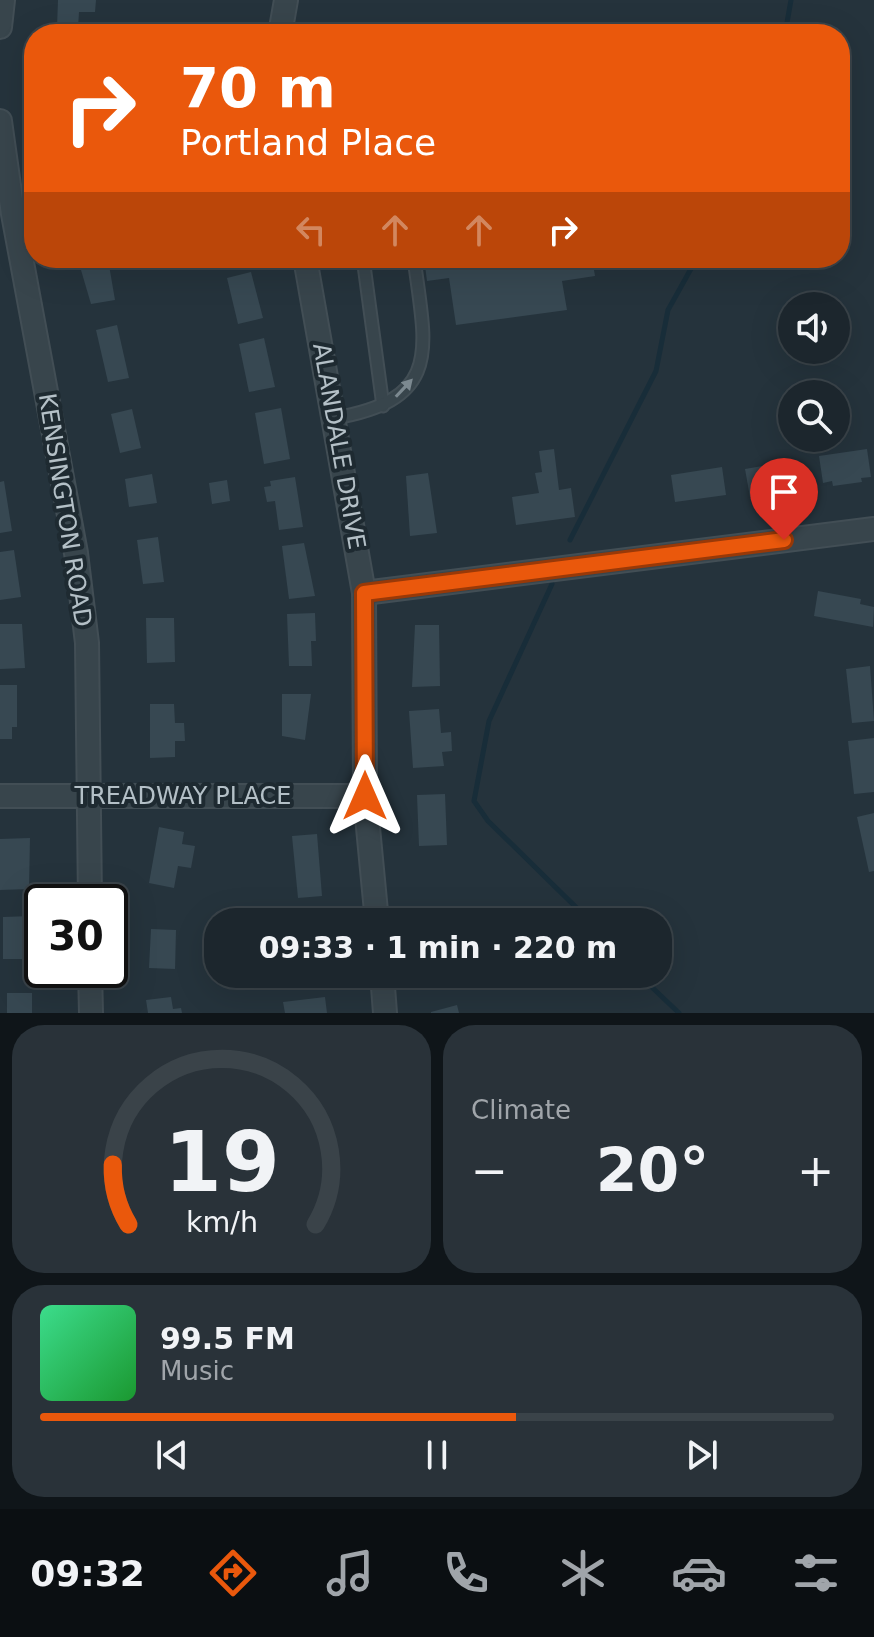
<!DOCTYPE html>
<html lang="en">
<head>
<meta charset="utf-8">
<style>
  body { margin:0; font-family:"DejaVu Sans",sans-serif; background:#293239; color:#f1f3f6; height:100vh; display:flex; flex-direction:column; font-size:30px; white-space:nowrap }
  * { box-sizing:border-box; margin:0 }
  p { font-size:26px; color:#a0a5aa }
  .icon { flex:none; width:44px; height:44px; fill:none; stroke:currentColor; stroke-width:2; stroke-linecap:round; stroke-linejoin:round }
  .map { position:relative; height:1013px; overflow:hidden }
  .details { display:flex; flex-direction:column; gap:12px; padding:12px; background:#0f1519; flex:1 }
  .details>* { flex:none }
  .top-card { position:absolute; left:24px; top:24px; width:826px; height:244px; border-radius:32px; box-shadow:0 8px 32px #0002,0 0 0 2px #3a4349; background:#ea580c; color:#fff; overflow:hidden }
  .tools { position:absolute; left:778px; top:292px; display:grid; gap:16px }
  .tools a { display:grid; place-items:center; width:72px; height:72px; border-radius:50%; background:#1c262d; box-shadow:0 8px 32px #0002,0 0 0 2px #3a4349; font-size:40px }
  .speed { position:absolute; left:24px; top:884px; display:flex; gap:16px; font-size:40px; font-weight:700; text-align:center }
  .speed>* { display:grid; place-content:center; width:104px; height:104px; border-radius:50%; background:#1c262d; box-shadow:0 8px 32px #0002,0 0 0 2px #3a4349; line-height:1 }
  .speed .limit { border:4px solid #111; border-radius:12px; background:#fff; color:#111 }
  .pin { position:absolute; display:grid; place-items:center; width:68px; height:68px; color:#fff; margin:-82px -34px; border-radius:50% 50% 50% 0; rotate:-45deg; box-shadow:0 0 8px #0007 }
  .pin .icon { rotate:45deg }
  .me { position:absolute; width:88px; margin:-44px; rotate:0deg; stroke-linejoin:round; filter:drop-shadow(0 0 6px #0008) }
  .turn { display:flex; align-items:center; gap:28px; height:168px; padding:0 24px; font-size:36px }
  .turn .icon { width:104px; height:104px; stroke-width:2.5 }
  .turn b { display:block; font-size:56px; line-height:68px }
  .lanes { display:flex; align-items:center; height:76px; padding:0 24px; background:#0003; justify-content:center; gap:40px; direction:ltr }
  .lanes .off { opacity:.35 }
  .big { font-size:60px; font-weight:600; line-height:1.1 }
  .details .card { flex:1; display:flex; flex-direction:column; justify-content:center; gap:12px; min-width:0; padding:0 28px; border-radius:32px; background:#293239 }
  .details .dial { align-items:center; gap:0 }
  .dial svg { height:208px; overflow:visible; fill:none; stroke:#3a4349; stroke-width:7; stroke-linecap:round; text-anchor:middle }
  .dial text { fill:#f1f3f6; stroke:none }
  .song { display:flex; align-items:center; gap:24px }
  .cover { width:96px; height:96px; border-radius:12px; background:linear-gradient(135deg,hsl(150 70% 55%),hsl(130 70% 35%)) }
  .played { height:8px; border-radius:4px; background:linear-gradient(90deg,#ea580c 60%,#3a4349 60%) }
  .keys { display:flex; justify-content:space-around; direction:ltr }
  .heat { display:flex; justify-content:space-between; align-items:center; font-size:44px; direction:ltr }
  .details .tiles { flex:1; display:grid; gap:12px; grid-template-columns:1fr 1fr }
  .card:last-child { grid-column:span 2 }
  .trip { position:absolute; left:204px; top:908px; width:468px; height:80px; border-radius:32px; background:#1c262d; box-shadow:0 8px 32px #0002,0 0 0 2px #3a4349; font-weight:600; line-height:80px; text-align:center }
  .tabs { display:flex; height:128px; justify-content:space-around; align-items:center; background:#0b0f12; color:#a0a5aa }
  .tabs .icon { width:56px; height:56px }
  .tabs .active { color:#ea580c }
  .tabs b { font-size:36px; color:#f1f3f6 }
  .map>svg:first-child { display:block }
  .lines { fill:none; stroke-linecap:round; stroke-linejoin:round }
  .stream { stroke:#182d39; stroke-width:5 }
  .building { fill:#374852 }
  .service-casing { stroke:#424e55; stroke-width:15 }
  .minor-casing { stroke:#424e55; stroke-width:26 }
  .service { stroke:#38454c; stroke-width:11 }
  .minor { stroke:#38454c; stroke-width:22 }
  .oneway { fill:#7c8990 }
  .route-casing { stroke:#983908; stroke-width:20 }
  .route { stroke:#ea580c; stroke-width:14 }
  .labels { text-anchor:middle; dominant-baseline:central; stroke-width:8; stroke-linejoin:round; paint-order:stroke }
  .street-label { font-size:24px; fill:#b4c0c7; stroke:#1e2a31 }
</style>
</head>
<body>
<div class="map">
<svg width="874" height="1013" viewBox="0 0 874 1013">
  <rect width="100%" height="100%" fill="#25333c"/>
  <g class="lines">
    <g class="stream">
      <polyline points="785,34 791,0"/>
      <polyline points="570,540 656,371 668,310 697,258"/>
      <polyline points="552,584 489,721 474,801 488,821 591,922"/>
      <polyline points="638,974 679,1013"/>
    </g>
  </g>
  <g class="building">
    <polygon points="58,0 96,0 95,12 79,12 78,28 57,27"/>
    <polygon points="526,23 528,34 495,34 505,31 504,26"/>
    <polygon points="205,26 229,28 228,34 204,34"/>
    <polygon points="424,258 592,258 595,276 562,281 567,310 456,325 449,278 427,281"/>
    <polygon points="109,265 115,300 91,304 81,270"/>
    <polygon points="251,272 263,318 238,324 227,278"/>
    <polygon points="117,325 129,378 108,382 96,330"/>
    <polygon points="264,338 275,387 249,392 239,344"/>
    <polygon points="281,408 290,459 264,464 255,413"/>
    <polygon points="132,409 141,448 120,453 111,414"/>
    <polygon points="554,449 559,490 571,488 575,517 516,525 512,497 539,493 535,473 542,472 539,451"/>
    <polygon points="867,449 871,477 861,478 862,482 833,486 832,481 823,483 819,456"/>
    <polygon points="786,462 791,489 750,497 745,469"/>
    <polygon points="722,467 726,495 675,502 671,475"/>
    <polygon points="428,473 437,533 410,536 406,476"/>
    <polygon points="152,474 157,503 129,507 125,479"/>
    <polygon points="295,477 303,527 279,530 275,501 267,502 264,487 271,486 270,481"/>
    <polygon points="227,480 230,501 212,504 209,483"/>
    <polygon points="4,481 12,531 0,533 0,482"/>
    <polygon points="158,537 164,582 143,584 137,540"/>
    <polygon points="304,543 315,596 289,599 282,546"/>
    <polygon points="14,550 21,597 0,600 0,552"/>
    <polygon points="818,591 861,599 860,604 874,607 873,627 814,616"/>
    <polygon points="315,613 316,641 311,641 312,666 289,666 287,614"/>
    <polygon points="146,618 174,618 175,662 147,663"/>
    <polygon points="0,624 22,624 25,668 0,669"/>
    <polygon points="415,625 439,625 440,686 412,687"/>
    <polygon points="870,666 874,721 852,723 846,669"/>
    <polygon points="0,685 17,685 17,727 12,727 12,739 0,739"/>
    <polygon points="282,694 311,694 305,740 282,736"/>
    <polygon points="150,704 174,704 175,723 184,723 185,741 175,741 175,757 150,758"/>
    <polygon points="439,709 441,733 451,732 452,751 442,752 444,766 413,768 409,711"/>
    <polygon points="874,738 874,792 854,794 848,741"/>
    <polygon points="445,794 447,845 419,846 417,795"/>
    <polygon points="874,813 874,871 869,872 857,817"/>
    <polygon points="159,827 184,832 182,844 195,846 191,868 178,866 174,888 149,883"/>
    <polygon points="317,834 322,896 298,898 292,836"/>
    <polygon points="30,838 29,889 0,890 0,839"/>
    <polygon points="471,914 471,922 439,922 439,917"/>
    <polygon points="31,916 31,959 3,959 3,917"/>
    <polygon points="151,929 176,930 175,969 149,968"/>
    <polygon points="300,974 328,974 328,976 301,979"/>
    <polygon points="451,974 482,974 483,983 452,986"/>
    <rect x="7" y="993" width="25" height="20"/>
    <polygon points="171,997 173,1009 181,1008 182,1013 148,1013 146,1000"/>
    <polygon points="325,997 327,1013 285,1013 283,1002"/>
    <polygon points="457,1005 459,1013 431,1013 431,1012"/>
  </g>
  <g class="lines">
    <defs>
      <g id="service">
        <polyline points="363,258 383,406"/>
        <path d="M335,418C445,399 425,346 414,258"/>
      </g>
      <g id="minor">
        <polyline points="0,27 3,0"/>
        <polyline points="280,34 286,0"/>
        <polyline points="0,121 13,214 76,553 87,643 90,902"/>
        <polyline points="305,258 364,593 365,796 377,922"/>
        <polyline points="364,593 874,529"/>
        <polyline points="0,796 365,796"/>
        <polyline points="90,970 91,1013"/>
        <polyline points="382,974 385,1013"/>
      </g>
    </defs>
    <use href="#service" class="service-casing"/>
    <use href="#minor" class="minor-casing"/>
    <use href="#service" class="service"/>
    <use href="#minor" class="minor"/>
  </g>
  <defs><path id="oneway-solid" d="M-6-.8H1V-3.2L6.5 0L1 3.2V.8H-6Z" transform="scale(2)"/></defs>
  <use class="oneway" href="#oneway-solid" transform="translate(404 388) rotate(-47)"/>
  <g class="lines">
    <defs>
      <polyline id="route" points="365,796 364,593 784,540"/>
    </defs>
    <use href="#route" class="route-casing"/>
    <use href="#route" class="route"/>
  </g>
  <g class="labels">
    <g class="street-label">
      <text transform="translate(339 446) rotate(80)">ALANDALE DRIVE</text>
      <text transform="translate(65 510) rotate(81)">KENSINGTON ROAD</text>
      <text x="183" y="796">TREADWAY PLACE</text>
    </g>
  </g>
</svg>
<div class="tools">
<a><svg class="icon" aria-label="sound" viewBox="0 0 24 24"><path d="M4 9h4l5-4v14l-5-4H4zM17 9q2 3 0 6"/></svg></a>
<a><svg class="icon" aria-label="search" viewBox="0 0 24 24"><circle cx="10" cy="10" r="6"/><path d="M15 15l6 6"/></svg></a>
</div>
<div class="speed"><div class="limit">30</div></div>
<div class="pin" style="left:784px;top:540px;background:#d93025"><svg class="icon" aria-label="arrive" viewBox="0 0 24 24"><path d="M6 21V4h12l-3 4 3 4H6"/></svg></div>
<svg class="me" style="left:365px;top:796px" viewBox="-20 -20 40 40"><path d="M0-17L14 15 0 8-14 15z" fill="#ea580c" stroke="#fff" stroke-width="4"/></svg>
<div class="trip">09:33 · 1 min · 220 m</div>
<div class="top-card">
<div class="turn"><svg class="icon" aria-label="right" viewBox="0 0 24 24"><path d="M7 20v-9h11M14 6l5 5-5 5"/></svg><div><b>70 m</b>Portland Place</div></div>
<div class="lanes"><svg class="icon off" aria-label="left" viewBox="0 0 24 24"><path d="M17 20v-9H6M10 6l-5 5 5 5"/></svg><svg class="icon off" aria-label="ahead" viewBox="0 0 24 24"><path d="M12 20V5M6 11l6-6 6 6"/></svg><svg class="icon off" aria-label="ahead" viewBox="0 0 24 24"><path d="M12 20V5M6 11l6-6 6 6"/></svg><svg class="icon" aria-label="right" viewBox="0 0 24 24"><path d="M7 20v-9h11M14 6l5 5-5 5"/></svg></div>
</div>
</div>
<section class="details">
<div class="tiles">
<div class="card dial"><svg viewBox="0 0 100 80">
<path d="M14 69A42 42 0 1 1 86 69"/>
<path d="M14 69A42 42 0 0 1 8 46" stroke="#ea580c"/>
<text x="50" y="56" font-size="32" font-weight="700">19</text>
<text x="50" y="72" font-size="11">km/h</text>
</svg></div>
<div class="card"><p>Climate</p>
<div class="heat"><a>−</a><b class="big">20°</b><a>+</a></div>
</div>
<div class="card">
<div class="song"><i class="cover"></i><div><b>99.5 FM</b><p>Music</p></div></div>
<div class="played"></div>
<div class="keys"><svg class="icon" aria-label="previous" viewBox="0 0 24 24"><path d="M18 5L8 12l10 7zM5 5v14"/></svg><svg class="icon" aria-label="pause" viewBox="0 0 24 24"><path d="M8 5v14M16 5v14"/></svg><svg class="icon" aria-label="next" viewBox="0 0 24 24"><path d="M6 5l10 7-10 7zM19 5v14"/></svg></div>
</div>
</div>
</section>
<nav class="tabs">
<b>09:32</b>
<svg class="icon active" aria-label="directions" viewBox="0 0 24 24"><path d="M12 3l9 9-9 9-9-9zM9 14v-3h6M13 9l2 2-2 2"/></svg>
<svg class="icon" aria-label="music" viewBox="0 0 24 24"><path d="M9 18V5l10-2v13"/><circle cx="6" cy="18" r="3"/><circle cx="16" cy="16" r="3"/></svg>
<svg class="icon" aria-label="phone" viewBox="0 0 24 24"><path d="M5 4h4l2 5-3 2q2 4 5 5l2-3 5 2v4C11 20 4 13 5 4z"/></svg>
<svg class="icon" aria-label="climate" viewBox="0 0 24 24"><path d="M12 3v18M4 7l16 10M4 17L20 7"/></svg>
<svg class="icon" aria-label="car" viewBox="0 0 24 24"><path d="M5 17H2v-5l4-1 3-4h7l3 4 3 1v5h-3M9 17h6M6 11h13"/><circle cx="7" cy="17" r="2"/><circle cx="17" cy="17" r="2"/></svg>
<svg class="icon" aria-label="filters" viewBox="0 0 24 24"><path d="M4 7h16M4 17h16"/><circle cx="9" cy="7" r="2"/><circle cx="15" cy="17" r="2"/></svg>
</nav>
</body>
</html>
